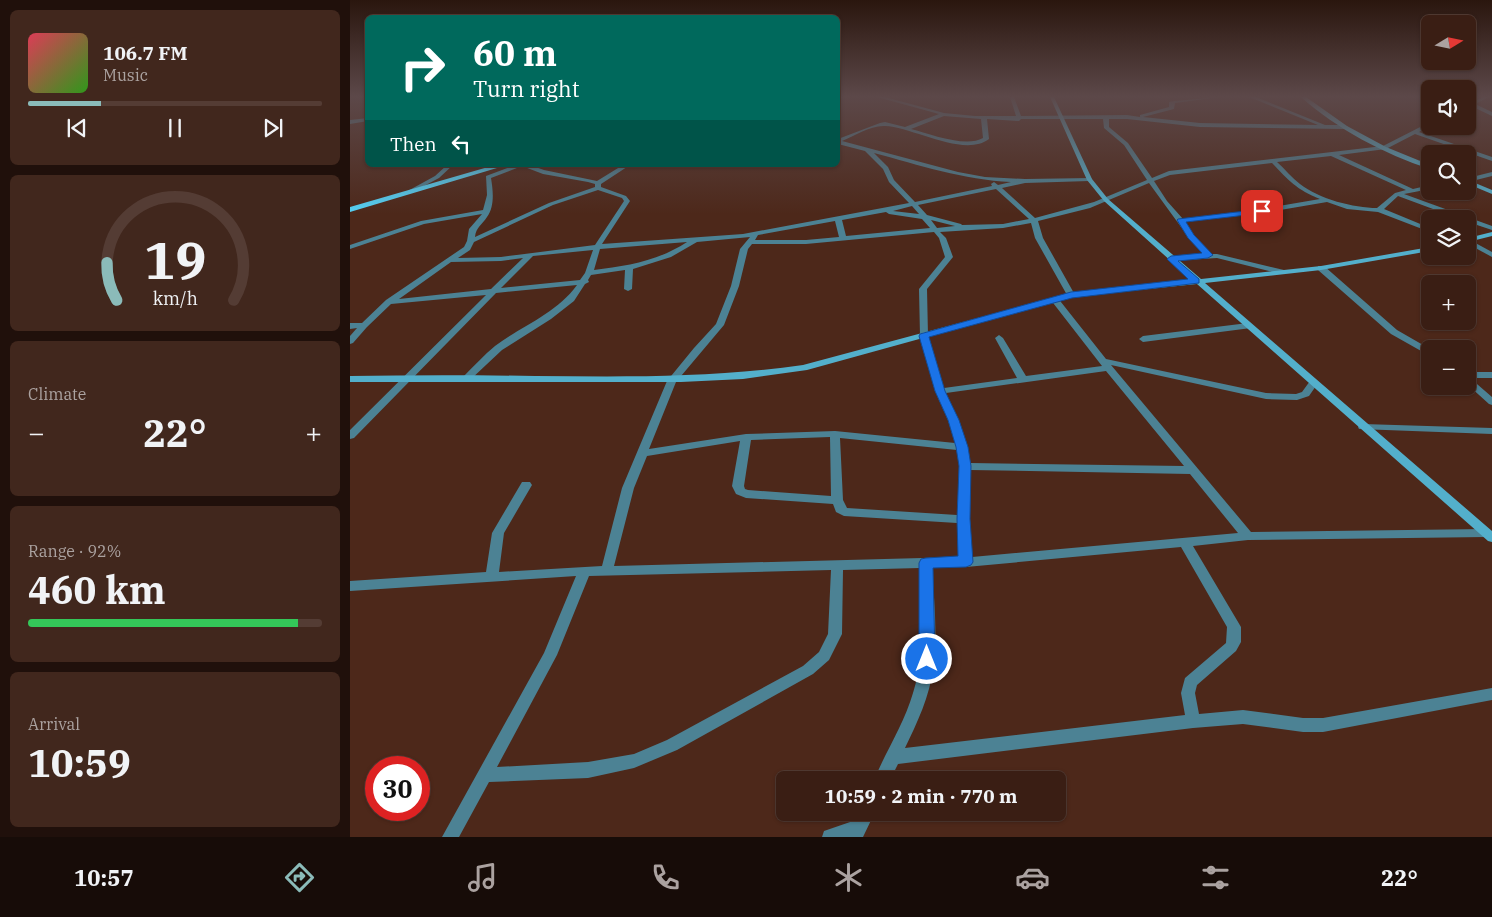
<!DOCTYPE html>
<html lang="en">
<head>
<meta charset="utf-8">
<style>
  body { margin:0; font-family:"IBM Plex Serif",serif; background:#41271d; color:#f1f3f6; height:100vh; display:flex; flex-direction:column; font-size:19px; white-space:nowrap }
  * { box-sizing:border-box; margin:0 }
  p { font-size:16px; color:#aba2a0 }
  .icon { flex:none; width:28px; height:28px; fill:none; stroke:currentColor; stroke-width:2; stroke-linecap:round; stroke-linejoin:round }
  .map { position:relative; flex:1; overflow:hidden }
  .panel { display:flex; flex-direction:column; gap:10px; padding:10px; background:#20100b; width:350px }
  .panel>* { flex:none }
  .banner { position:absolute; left:15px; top:15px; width:475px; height:152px; border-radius:8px; box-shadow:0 1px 4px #0004,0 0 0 1px #543c34; background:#00695c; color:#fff; overflow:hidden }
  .needle { width:32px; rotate:80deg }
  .controls { position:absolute; left:1071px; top:15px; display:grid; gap:10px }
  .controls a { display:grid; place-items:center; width:55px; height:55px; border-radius:8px; background:#3a1e14; box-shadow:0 1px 4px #0004,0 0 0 1px #543c34; font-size:25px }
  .speed { position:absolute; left:15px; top:756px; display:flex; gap:10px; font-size:25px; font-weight:700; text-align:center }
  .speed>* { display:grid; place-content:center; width:65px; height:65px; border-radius:50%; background:#3a1e14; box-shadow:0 1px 4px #0004,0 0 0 1px #543c34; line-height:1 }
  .speed .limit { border:8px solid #d22; background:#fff; color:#111 }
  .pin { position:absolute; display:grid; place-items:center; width:42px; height:42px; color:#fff; margin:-21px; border-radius:10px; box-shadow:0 2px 8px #0006 }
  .me { position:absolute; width:55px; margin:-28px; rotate:0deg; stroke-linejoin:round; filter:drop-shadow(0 0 4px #0008) }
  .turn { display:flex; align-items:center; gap:18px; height:105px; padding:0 25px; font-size:22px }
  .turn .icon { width:65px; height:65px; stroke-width:2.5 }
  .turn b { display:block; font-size:35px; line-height:42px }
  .then { display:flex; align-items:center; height:48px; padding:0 25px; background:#0003; gap:10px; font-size:19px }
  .big { font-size:38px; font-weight:800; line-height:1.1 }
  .panel .widget { flex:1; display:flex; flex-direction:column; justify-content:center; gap:8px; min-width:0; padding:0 18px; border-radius:8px; background:#41271d }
  .panel .dial { align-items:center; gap:0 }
  .dial svg { height:130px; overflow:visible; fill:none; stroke:#543c34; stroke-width:7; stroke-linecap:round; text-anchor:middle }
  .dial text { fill:#f1f3f6; stroke:none }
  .song { display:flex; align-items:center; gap:15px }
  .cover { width:60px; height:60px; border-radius:8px; background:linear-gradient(135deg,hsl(350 70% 55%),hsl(110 70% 35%)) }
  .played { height:5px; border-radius:2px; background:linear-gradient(90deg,#8bbbb9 25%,#543c34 25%) }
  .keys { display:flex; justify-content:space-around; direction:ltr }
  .heat { display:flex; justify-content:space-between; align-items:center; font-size:28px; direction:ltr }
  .charge { height:8px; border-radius:4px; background:linear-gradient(90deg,#34c759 92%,#543c34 0) }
  .trip { position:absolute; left:426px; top:771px; width:290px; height:50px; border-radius:8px; background:#3a1e14; box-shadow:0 1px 4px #0004,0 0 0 1px #543c34; font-weight:800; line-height:50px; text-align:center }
  .menu { display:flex; height:80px; justify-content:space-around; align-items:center; background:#170c08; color:#aba2a0 }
  .menu .icon { width:35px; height:35px }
  .menu .on { color:#8bbbb9 }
  .menu b { font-size:22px; color:#f1f3f6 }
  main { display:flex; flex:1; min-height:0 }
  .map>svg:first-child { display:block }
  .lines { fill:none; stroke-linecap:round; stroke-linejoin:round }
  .street { fill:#4c8294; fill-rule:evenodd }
  .secondary { fill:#53afcb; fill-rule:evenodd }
  .primary { fill:#55d1f5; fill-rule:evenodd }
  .route { fill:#1a73e8; stroke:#114b97 }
</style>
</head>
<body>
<main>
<section class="panel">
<div class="widget">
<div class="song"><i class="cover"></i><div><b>106.7 FM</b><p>Music</p></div></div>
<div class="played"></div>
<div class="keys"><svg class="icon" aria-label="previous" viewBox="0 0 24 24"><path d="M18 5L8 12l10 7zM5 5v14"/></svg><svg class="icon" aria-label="pause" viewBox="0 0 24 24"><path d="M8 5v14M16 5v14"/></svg><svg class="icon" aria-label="next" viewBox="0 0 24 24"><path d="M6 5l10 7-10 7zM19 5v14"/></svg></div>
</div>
<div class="widget dial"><svg viewBox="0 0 100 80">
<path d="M14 69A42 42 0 1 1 86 69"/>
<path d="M14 69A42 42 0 0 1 8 46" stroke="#8bbbb9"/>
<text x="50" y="56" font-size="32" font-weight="700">19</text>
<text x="50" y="72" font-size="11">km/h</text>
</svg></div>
<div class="widget"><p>Climate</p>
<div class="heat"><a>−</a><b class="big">22°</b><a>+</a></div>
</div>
<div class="widget"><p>Range · 92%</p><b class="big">460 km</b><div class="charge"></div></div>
<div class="widget"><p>Arrival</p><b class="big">10:59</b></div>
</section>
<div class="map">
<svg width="1142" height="837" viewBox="0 0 1142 837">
  <rect width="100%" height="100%" fill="#4d281a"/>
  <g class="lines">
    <g class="street">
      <polygon points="488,97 494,97 488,99"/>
      <path d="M527,97H535L594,113L625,116H666L660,97H664L671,116L777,115L790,117V115L819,107V102L824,101L870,97L825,103L824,109L793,117L850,123L968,125L899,97H906L975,125H995L998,127L995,129L850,127L777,119H759V127L778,143L802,178L819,171L1033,146L1080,122V126L1069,132L1142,157V161L1065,134L1036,149L989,155L1063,189L1080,185V189L1054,194L1142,226V230L1118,222V219H1110L1048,196L1034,209L1080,228V232L1028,212L997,209L977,202L912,213L835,222L844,236L861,254H867L934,270V274H931L867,258L821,261H818V257L854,255L839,238L799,183L740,208L688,221L693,238L725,295L724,297H721L717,295L685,238L681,223L653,228L590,232L596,238L603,257L577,289L578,336L594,388L667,378L645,338L649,335L653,338L676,376L752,366L700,299L704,297H707L756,359L916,393L946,394L952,392L960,381H966L968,383L959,396L947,400L916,399L761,365L901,532L1136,529L1140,530L1142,533L1140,536L1136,537L898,540L843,546L891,627V642L886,651L847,685L845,693L849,714L893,710L953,718H973L1142,688V700L973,732H953L893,724L843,728L548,764L540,780H524C536,751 554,724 563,693C576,653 571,609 570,568L493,570L492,634L479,660L463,674L327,750L284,768L238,778L139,782L109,837H92L194,653L226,576L0,591V581L136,572L142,533L172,482H180L182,485L154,533L149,572L252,566L272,488L317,381L344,348L366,324L381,286L390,249L400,237L347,242L321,257L283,269L282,289L278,291L274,289L275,270L241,275L238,280L239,282L235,284L224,301L201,319L152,350L120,380H114L112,378L114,376C124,366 134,355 145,346C173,325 206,314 227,285L146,293L4,438L0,439V430L136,295L41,304L17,327L3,343L0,344V336L7,328L0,329V323H12L36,300L114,247L117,241L119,229L132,214L74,224L0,249V245L71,221L133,210L137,195L136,176L165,165H180L194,170L247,181L273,165H280L251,184V187L276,196L280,201L252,244L393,234L559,203L539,182L533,169L515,151L488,144V139L530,123L535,122L555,127L589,114ZM594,116L631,119L633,138C616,148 580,134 561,129ZM637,119L669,121L671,119H753L754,128L774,145L797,180L744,202L685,218L652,188L675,183L739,181L742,179L741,178L675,179L635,177L608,172L492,141C504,136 521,125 535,126C563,127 614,158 639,139ZM524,153C569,165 614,180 661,182L648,185L644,182L641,184L642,186L565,202L544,180L538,167ZM981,156L1056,190L1045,193L1027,208C1004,208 969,199 950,184C942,178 935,169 927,162ZM922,163C938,180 947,190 970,199L912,209L833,219L817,201L804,181L820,175ZM172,166L193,174L238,182L245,184V187L199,203L125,237C126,227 132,225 137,217C145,206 143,190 141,178ZM646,189L679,219L653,224L612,225L611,224L577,215L568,205ZM248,190L272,198L274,201L245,245L151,257L108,258L120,250L124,242L203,205ZM562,206L569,214L543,211ZM536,212L539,214L572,219L580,228L496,236L492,220ZM581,220L605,226L587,228ZM485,221L489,237L456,240H405L408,235ZM584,232L589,238L595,257L569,289L570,336L585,391L598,420L605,443L485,431L396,434L299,449L326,382L374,325L389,286L398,249L402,244H456ZM337,242C308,261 277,266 244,270L250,249ZM243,250L235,273L230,280L151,288L183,256ZM173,258L141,289L49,299L101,262L151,261ZM756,371L834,466L620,463C616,438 606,416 596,393ZM480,437L481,496L398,490L395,489L394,486L401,440ZM490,438L607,450L610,466L607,515L497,508L493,500ZM390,441L382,486L386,494L396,498L483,504L486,512L494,516L607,523L610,557L264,566L284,488L297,456ZM620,470L840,474L888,533L622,557L619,519ZM831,547L877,627L876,643L835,678L831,693L835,715L555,748C567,723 580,696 583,668C588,635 584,601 582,567H616ZM481,570L478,634L469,652L453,666L317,740L284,754L238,762L147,767L207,655L239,576Z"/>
      <polygon points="1133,97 1139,97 1125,104 1142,112 1142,116 1121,106 1118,107 1118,102 1121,103"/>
      <polygon points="18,118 18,121 0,124 0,120"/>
      <polygon points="1080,157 1080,161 1069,164 1066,162"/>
      <polygon points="97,165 103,165 89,178 59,194 54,193 85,176"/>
      <polygon points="1142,172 1142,176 1118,182 1118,178"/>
      <polygon points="1118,239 1142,252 1142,257 1118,244"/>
      <polygon points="968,266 974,266 1047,330 1080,349 1080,356 1041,334 968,270"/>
      <polygon points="898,323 901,324 901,328 793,342 789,339 793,336"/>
      <polygon points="1118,372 1142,372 1142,378 1120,378 1142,397 1142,405 1139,404 1118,385"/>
      <polygon points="1013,424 1142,428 1142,434 1009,429 1008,427 1009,425"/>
      <polygon points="508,812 525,812 513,837 472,837 474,831 503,821"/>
    </g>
    <g class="secondary">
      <path d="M700,97H704L742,179L758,199L851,279L971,266L1080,247V251L971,270L855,283L1142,531V542L1138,541L847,284L721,297L457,370L393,379L331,382H0V376C62,375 124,375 185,376C275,377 364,378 453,365L721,293L842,280L754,201L737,180Z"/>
      <path d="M951,97H956L997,126L1036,147L1080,165V169C1034,154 987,129 951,97Z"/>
      <polygon points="1118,180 1142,190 1142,194 1118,184"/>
      <polygon points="1142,232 1142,236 1118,242 1118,238"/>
    </g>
    <polygon class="primary" points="145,165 157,165 0,212 0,207"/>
  </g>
  <linearGradient id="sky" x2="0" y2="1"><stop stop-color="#2a160e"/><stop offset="0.45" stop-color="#5c4849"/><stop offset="1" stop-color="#5c4849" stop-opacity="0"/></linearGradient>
  <rect width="1142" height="214" fill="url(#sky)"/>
  <polygon class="route" points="912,209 916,211 914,213 836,222 844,235 863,255 858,258 828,261 849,279 849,283 722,298 579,337 595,391 609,420 618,447 621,466 620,519 623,562 621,565 616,567 583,568 585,659 582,664 577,666 571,664 569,659 569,563 571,559 576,558 608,556 607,519 609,466 606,447 598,420 585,391 569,336 570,334 721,292 838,279 817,259 821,256 852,253 838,238 827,220 828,219"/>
</svg>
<div class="controls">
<a><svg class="needle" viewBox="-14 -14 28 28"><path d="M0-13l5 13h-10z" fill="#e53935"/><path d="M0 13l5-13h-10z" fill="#aba2a0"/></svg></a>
<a><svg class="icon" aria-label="sound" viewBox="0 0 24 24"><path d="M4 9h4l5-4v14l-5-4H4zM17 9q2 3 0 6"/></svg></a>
<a><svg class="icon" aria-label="search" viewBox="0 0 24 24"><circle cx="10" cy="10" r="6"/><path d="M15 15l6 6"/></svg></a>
<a><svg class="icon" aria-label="layers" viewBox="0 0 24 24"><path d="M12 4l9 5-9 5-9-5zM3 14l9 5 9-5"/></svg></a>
<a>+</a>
<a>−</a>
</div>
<div class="speed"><div class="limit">30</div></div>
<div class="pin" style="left:912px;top:211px;background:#d93025"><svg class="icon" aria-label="arrive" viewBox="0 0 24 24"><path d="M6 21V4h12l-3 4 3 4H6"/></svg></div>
<svg class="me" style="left:577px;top:659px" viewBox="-20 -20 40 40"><circle r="17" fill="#1a73e8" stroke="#fff" stroke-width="3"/><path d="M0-11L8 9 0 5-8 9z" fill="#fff"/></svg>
<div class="trip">10:59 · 2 min · 770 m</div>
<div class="banner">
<div class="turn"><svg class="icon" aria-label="right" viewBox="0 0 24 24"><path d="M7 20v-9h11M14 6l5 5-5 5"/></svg><div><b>60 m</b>Turn right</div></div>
<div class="then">Then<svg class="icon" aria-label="left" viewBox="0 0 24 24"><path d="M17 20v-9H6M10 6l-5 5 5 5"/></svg></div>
</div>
</div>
</main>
<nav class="menu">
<b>10:57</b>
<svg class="icon on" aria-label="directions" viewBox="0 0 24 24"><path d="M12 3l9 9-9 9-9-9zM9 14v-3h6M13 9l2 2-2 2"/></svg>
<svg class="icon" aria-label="music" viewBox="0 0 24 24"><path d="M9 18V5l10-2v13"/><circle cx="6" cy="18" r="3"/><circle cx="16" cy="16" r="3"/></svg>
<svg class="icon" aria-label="phone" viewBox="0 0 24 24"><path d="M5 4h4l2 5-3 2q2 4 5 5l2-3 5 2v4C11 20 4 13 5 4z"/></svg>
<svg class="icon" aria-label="climate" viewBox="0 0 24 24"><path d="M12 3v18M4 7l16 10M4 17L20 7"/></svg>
<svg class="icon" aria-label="car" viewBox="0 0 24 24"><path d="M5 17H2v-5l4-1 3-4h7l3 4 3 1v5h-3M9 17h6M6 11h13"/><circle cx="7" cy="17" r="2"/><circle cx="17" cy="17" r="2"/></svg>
<svg class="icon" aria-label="filters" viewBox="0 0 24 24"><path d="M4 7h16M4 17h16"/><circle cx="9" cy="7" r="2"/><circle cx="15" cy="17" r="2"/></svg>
<b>22°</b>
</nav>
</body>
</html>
